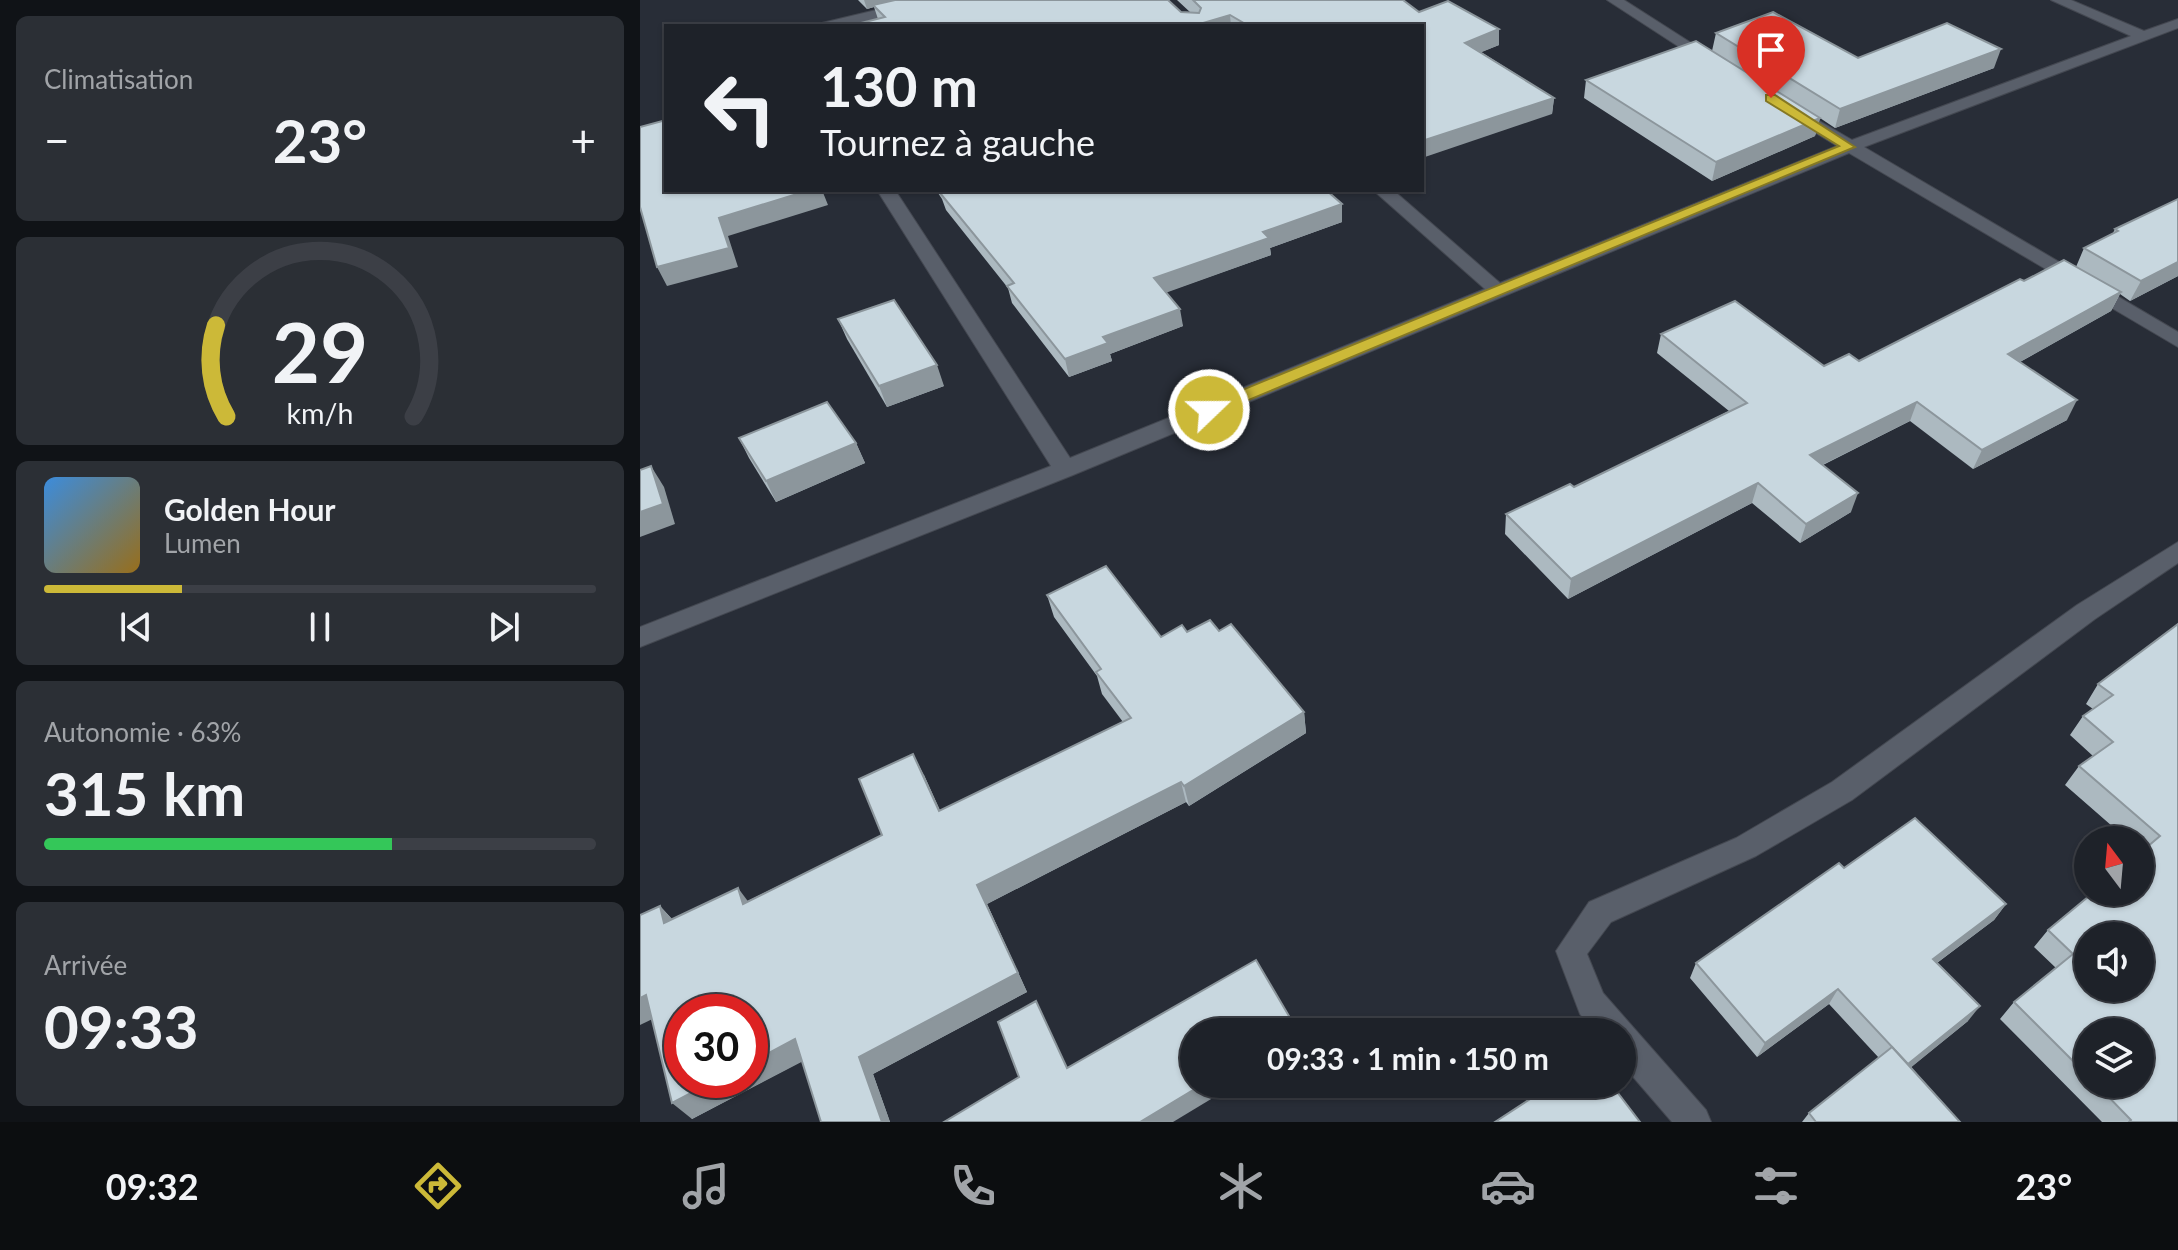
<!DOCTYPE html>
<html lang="fr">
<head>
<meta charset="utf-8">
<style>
  body { margin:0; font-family:Lato,sans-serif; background:#2b2f35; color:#f1f3f6; height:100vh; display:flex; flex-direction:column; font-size:30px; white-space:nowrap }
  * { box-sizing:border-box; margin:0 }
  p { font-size:26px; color:#a1a4a8 }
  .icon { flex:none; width:44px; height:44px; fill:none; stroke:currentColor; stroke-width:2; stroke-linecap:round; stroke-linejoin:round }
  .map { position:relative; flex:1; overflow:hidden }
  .side { display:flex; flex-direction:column; gap:16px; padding:16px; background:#101317; width:640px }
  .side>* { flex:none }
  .guide { position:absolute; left:24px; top:24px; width:760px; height:168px; border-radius:0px; box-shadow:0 2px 6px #0004,0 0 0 2px #3c3f46; background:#1e2229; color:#f1f3f6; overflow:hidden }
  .needle { width:52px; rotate:344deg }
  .fabs { position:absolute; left:1434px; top:826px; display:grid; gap:16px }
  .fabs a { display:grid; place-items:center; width:80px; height:80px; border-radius:50%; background:#1e2229; box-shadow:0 2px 6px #0004,0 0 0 2px #3c3f46; font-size:40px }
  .speed { position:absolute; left:24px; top:994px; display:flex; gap:16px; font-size:40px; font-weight:700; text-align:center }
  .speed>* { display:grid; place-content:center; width:104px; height:104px; border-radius:50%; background:#1e2229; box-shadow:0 2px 6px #0004,0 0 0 2px #3c3f46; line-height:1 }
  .speed .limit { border:12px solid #d22; background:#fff; color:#111 }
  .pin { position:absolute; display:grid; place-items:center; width:68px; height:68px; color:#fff; margin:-82px -34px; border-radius:50% 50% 50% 0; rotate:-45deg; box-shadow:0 0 8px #0007 }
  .pin .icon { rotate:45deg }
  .me { position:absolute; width:88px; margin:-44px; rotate:68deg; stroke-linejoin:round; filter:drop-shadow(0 0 6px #0008) }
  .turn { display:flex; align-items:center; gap:28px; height:168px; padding:0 24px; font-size:36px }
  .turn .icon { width:104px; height:104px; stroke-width:2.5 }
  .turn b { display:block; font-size:56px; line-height:68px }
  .big { font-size:60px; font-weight:700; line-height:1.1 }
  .side .widget { flex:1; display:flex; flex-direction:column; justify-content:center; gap:12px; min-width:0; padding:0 28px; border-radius:12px; background:#2b2f35 }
  .side .dial { align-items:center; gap:0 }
  .dial svg { height:208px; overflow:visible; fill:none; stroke:#3c3f46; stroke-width:7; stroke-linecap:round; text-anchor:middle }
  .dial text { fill:#f1f3f6; stroke:none }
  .song { display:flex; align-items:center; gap:24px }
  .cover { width:96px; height:96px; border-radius:12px; background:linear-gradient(135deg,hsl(210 70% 55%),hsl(40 70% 35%)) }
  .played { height:8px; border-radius:4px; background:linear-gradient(90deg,#ccb938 25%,#3c3f46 25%) }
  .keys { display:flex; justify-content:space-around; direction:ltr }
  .heat { display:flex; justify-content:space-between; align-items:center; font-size:44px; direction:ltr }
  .charge { height:12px; border-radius:6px; background:linear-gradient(90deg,#34c759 63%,#3c3f46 0) }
  .trip { position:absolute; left:540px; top:1018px; width:456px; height:80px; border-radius:40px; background:#1e2229; box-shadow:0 2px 6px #0004,0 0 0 2px #3c3f46; font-weight:700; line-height:80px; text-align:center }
  .tabs { display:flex; height:128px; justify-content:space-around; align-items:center; background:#0c0e10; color:#a1a4a8 }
  .tabs .icon { width:56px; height:56px }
  .tabs .active { color:#ccb938 }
  .tabs b { font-size:36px; color:#f1f3f6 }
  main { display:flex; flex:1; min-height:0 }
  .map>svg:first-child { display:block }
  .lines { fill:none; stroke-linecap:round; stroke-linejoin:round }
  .street-casing { stroke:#444851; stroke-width:2 }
  .street { fill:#595f6a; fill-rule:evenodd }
  .wall { fill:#acb9c0; fill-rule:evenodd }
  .shaded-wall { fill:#8c969c }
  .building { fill:#c8d7df; stroke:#8c969c; stroke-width:2; fill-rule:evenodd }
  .route { fill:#ccb938; stroke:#857824; stroke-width:2 }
</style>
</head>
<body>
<main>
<section class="side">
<div class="widget"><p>Climatisation</p>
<div class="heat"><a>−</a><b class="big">23°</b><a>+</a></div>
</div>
<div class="widget dial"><svg viewBox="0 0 100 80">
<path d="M14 69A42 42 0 1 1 86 69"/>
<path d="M14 69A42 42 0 0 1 10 34" stroke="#ccb938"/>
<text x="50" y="56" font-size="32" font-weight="700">29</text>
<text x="50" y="72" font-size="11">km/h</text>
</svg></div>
<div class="widget">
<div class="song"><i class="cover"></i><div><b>Golden Hour</b><p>Lumen</p></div></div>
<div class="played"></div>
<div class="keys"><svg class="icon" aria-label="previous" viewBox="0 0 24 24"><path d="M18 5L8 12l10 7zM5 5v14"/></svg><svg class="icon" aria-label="pause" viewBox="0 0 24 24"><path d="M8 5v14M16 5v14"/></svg><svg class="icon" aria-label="next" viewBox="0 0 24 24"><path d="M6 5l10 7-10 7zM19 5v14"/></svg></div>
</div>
<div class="widget"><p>Autonomie · 63%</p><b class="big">315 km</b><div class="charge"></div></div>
<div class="widget"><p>Arrivée</p><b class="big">09:33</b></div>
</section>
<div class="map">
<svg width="1538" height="1122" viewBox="0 0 1538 1122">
  <rect width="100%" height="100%" fill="#282d37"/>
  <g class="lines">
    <defs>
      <g id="street">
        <polygon points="278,0 303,0 301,3 206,26 180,26 182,23"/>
        <polygon points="967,0 984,0 1081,62 1079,65 1067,65"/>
        <polygon points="1411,0 1431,0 1504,31 1538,19 1538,28 1224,147 1538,332 1538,347 1209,153 433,475 0,647 0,627 411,466 237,190 255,190 430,458 845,289 733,190 753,190 860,283 1197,146 1145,114 1143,111 1145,108 1157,108 1212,140 1491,36"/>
        <polygon points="1538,542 1538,563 1455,619 1212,800 1116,856 971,922 947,954 963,993 1066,1110 1071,1122 1032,1122 982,1064 982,1032 955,1032 940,1014 916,951 949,902 1096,838 1192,782 1437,605"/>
      </g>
    </defs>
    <use href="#street" class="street-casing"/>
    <use href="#street" class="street"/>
  </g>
  <g class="wall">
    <polygon points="218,0 528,0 541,12 551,13 537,0 763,0 779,12 859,45 841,52 914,98 912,114 782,26 209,26 238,19 234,7 227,9"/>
    <polygon points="1076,33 1218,58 1354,68 1195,128 1180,118 1175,136 1072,181 944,98 946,80 1072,51"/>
    <polygon points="296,190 686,190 702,222 630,248 631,255 526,292 543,326 470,354 472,361 429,377 372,303 368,288 306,210 302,199"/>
    <polygon points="1475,229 1538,276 1490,301 1480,294 1471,311 1380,362 1427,420 1333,469 1270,421 1183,465 1211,512 1160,543 1112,503 928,599 865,534 866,514 934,487 1089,411 1017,353 1021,334 1184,366 1219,361 1384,281 1436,267 1444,248 1473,233"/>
    <polygon points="198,319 304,386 247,407 207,339"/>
    <polygon points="99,438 216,443 225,463 136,502 109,458"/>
    <polygon points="407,595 521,637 547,632 579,631 664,712 666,733 549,806 546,802 347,904 387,992 233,1074 250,1122 181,1122 162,1061 52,1119 12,1020 20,906 32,919 108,901 242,835 284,775 300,811 483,722 462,694 457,676 414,617"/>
    <path d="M1538,624V1122H1462L1360,1019L1374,1002L1416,968L1394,947L1408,930L1502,852L1500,850V840H1488L1425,785L1439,766L1453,756L1430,735L1443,716L1453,709L1446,704L1458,684ZM1448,1032L1500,1084H1448Z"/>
    <polygon points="1204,868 1366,904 1354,920 1297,963 1328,1021 1271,1067 1320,1122 1162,1122 1169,1113 1239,1058 1189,1004 1117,1057 1050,978 1056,963"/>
  </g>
  <g class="shaded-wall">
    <polygon points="224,0 265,0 233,5 234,7 227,9"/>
    <polygon points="590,15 591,26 553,26"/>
    <polygon points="859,29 859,45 825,59 825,43"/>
    <polygon points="1361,49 1354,68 1195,128 1200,109"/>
    <polygon points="914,98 912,114 782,158 782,141"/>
    <polygon points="1180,118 1175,136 1072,181 1076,162"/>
    <polygon points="170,190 182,190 188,205 88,236 98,267 27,286 17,267 79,218"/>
    <polygon points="702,204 702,222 630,248 631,255 517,296 514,278 623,232"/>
    <polygon points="1538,262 1538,276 1490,301 1501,281"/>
    <polygon points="1481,292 1471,311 1360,373 1368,354"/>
    <polygon points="540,309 543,326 470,354 472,361 429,377 425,359 463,337"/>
    <polygon points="297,365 304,386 247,407 239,386"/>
    <polygon points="1437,400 1427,420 1333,469 1342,450"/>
    <polygon points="1277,402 1270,421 1164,474 1170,455"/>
    <polygon points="216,443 225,463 136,502 126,481"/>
    <polygon points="11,466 24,487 35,524 0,537 0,512"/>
    <polygon points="1118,483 1112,503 928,599 931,579"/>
    <polygon points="1218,493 1211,512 1160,543 1166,524"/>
    <polygon points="664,712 666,733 549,806 544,786"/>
    <polygon points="273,754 284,775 310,832 299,811"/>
    <polygon points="541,782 546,802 347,904 387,992 233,1074 250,1122 242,1122 219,1057 337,885"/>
    <polygon points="98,888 113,908 103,904"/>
    <polygon points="1366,904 1354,920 1282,974 1293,959"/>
    <polygon points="20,906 37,925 24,923"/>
    <polygon points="1198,989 1189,1004 1117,1057 1125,1043"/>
    <polygon points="6,995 25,1013 0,1025 0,998"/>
    <polygon points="1340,1006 1328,1021 1258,1078 1268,1064"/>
    <polygon points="155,1039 171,1057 52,1119 32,1103 76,1080 110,1080 110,1063"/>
    <polygon points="563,1084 596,1084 533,1122 500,1122"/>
  </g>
  <g class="building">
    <polygon points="255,0 528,0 541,12 559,13 561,8 553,0 763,0 779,12 808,1 859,29 825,43 914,98 782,141 782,26 609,26 590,15 553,26 209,26 245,17 233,5"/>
    <polygon points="1133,12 1218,58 1307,23 1361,49 1200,109 1076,33"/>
    <polygon points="1056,41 1180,118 1076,162 946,80"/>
    <polygon points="26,120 26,190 170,190 79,218 89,248 17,267 0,207 0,127"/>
    <polygon points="303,190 686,190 702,204 623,232 629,238 514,278 540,309 463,337 468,343 425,359 367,286 374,283 300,193 304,191"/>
    <polygon points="1538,199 1538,262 1501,281 1444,248 1478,231 1475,229"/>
    <polygon points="1424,260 1481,292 1368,354 1437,400 1342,450 1277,402 1170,455 1218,493 1166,524 1118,483 931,579 866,514 930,484 934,487 1107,403 1021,334 1095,301 1184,366 1209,354 1219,361 1380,279 1384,281"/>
    <polygon points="254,300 297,365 239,386 198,319"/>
    <polygon points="187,402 216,443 126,481 99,438"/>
    <polygon points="11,466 23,504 0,512 0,470"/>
    <polygon points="466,566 521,637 542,625 547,632 570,620 579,631 591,624 664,712 544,786 541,782 337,885 378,973 219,1057 242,1122 181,1122 155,1039 110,1063 110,1012 42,1012 42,1080 76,1080 32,1103 6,995 0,998 0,915 20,906 24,923 98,888 103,904 242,835 219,779 273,754 299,811 491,718 456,672 461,669 407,595"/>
    <path d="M1538,624V1122H1489L1491,1120L1456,1084H1500V1032H1448V1076L1374,1002L1433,954L1408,930L1454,892H1500V853L1520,836L1439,766L1473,742L1443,716L1473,695L1458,684ZM1448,936H1500V988H1448Z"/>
    <polygon points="1275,818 1366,904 1293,959 1340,1006 1268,1064 1198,989 1125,1043 1056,963 1199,863 1204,868"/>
    <polygon points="616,960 656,1028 650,1032 554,1032 554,1084 563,1084 500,1122 304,1122 379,1077 358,1022 396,1001 427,1068"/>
    <polygon points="1252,1047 1320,1122 1176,1122 1169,1113"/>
    <polygon points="913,1084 971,1084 1000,1122 855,1122"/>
  </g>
  <polygon class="route" points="1126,95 1135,95 1215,147 575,414 569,415 561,410 563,406 1199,146 1126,101"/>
</svg>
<div class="fabs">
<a><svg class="needle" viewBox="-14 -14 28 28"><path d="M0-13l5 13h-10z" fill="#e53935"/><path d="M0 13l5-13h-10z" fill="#a1a4a8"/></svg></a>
<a><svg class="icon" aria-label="sound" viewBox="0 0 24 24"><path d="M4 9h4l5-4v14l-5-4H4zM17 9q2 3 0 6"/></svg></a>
<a><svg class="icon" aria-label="layers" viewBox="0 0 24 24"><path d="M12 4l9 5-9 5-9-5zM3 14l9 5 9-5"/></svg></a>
</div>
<div class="speed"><div class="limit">30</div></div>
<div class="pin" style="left:1131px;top:98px;background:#d93025"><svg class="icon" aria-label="arrive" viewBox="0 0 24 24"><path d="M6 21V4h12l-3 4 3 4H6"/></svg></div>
<svg class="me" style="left:569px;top:410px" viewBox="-20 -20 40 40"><circle r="17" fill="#ccb938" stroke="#fff" stroke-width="3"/><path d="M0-11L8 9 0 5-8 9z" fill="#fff"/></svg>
<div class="trip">09:33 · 1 min · 150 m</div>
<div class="guide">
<div class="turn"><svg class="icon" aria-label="left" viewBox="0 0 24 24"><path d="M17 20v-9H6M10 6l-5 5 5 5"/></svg><div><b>130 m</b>Tournez à gauche</div></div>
</div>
</div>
</main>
<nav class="tabs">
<b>09:32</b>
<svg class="icon active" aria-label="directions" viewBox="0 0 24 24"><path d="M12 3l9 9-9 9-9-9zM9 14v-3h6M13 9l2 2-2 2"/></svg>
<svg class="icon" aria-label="music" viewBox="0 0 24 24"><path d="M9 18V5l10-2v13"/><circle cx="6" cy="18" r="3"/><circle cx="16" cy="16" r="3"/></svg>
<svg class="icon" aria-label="phone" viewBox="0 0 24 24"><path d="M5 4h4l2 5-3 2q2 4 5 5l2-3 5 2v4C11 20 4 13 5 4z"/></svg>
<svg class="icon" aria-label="climate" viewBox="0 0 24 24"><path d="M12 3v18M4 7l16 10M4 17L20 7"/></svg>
<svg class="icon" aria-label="car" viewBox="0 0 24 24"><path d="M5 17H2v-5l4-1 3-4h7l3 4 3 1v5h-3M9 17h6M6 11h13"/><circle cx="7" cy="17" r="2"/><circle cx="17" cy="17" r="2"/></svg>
<svg class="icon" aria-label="filters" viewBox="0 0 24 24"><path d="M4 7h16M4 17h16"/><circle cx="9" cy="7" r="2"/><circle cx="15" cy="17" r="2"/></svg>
<b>23°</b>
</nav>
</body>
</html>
